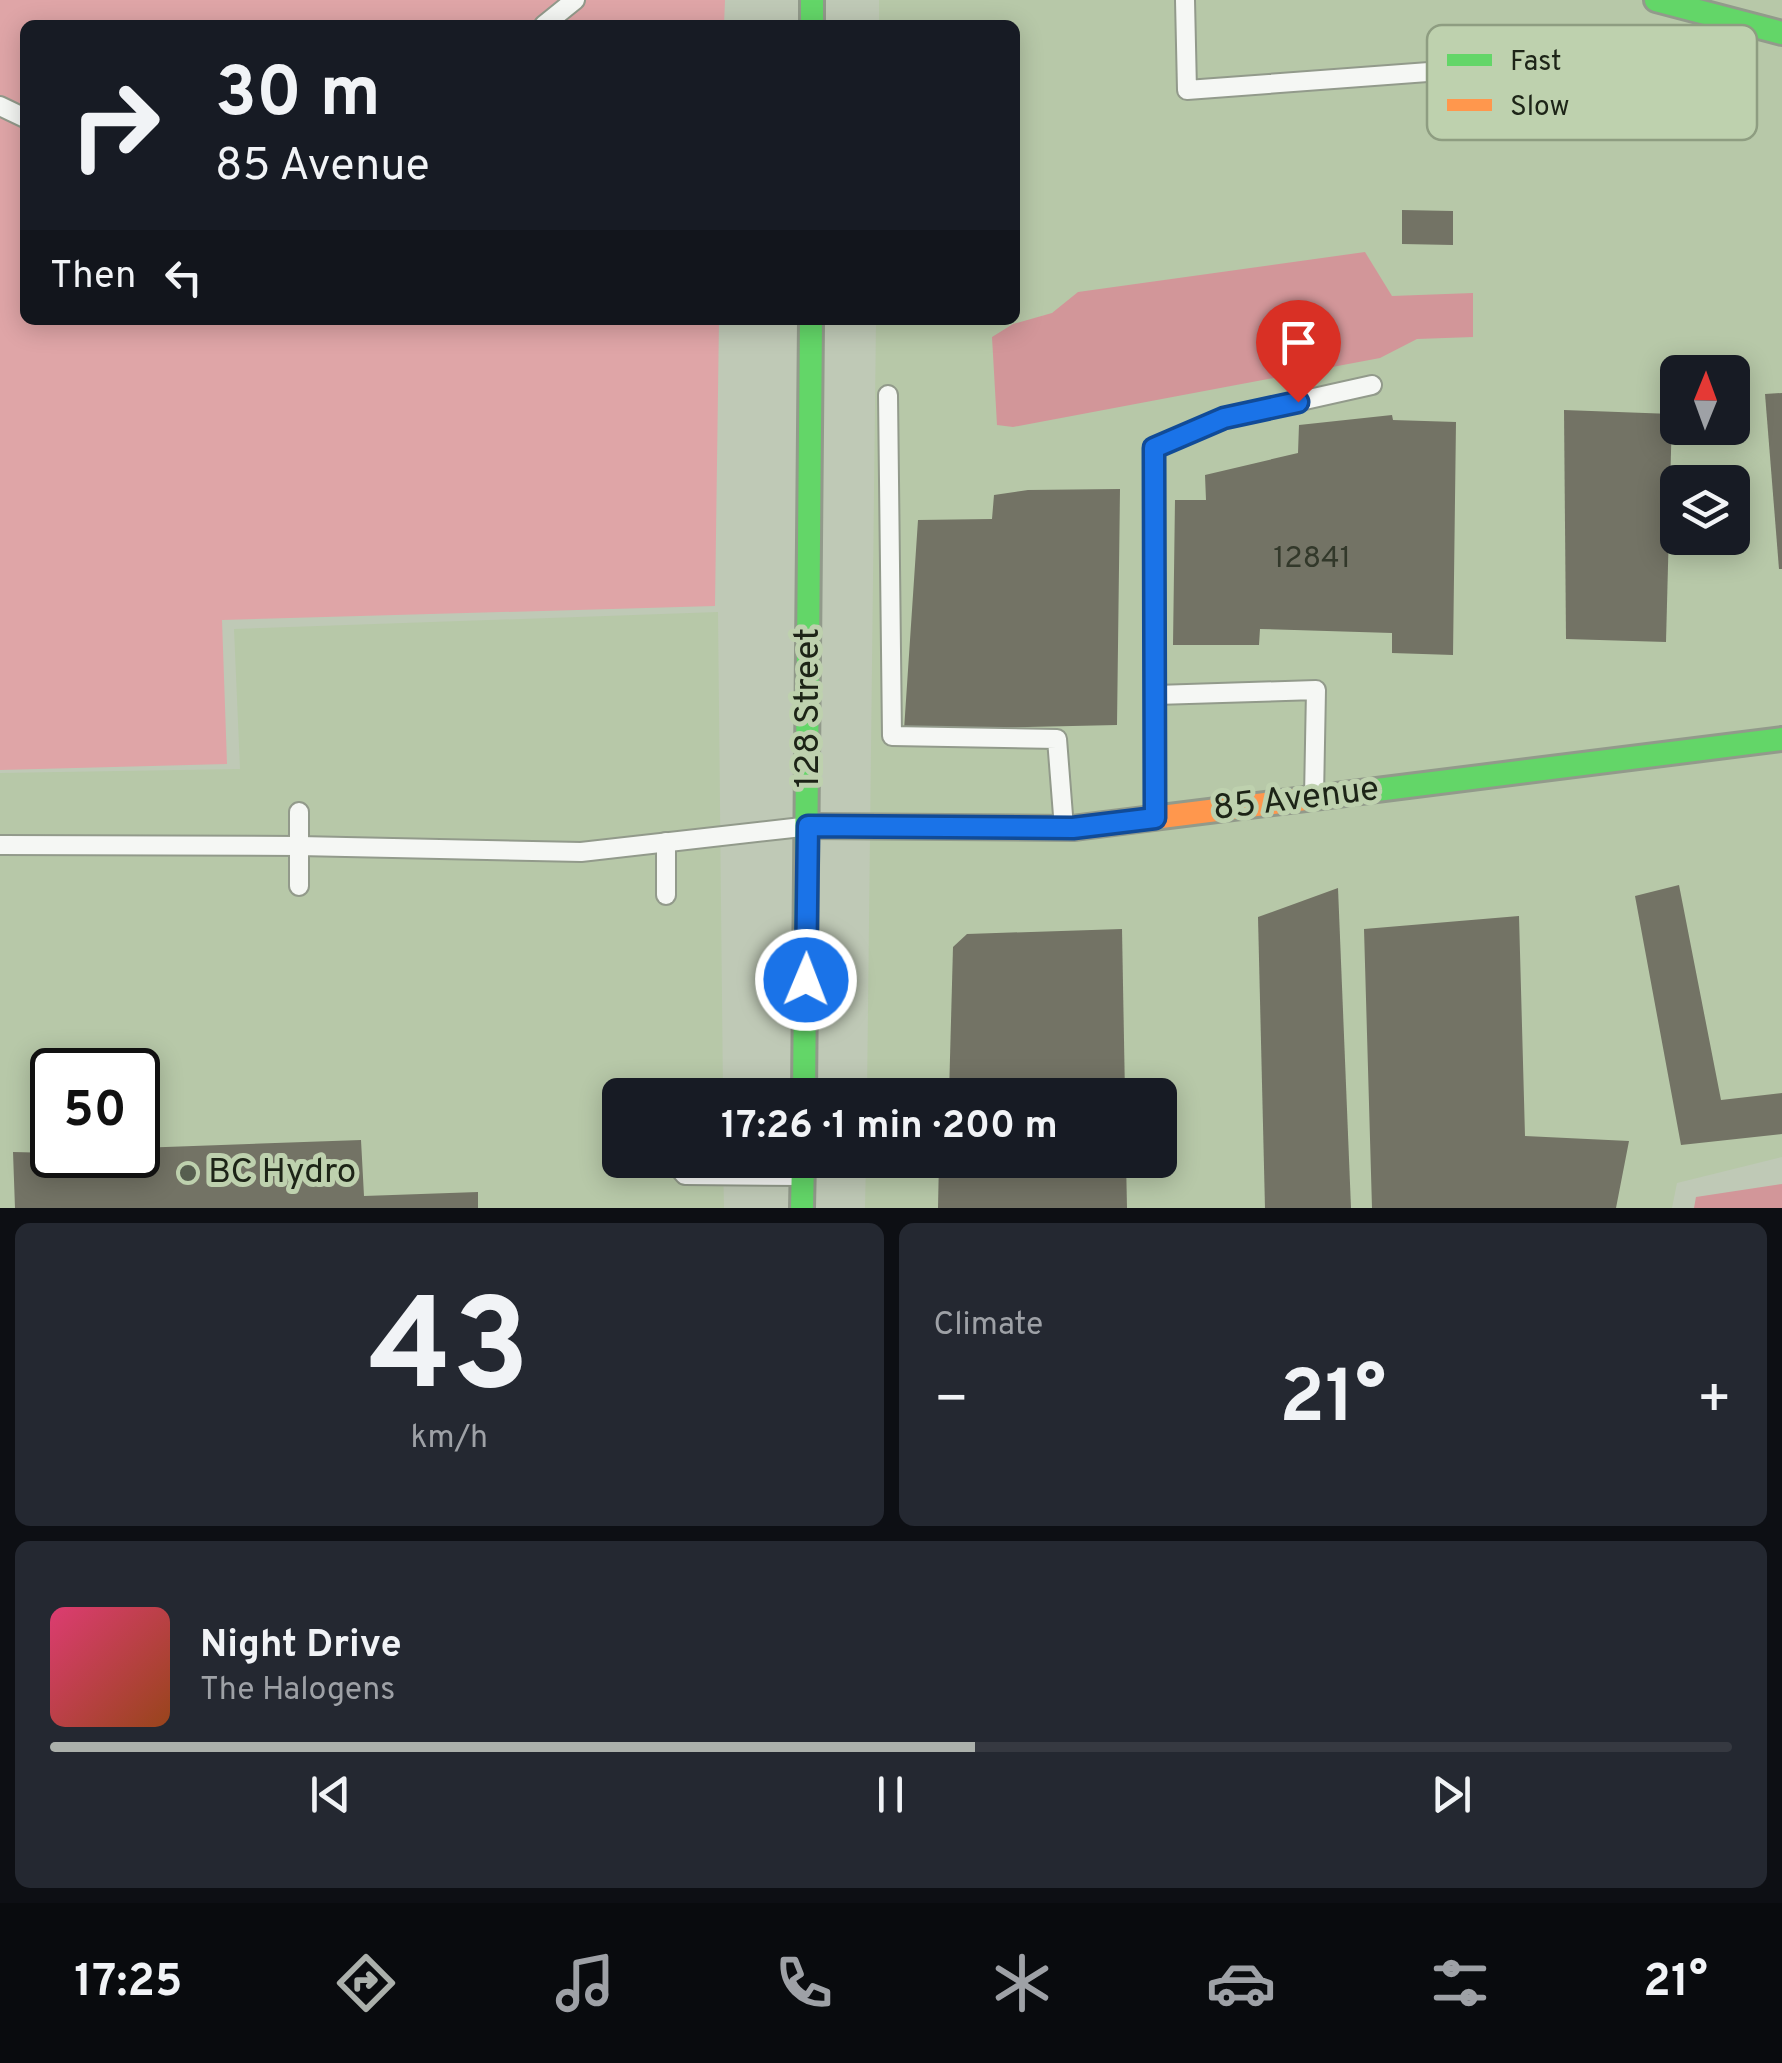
<!DOCTYPE html>
<html lang="en">
<head>
<meta charset="utf-8">
<style>
  body { margin:0; font-family:Overpass,sans-serif; background:#242831; color:#f1f3f6; height:100vh; display:flex; flex-direction:column; font-size:38px; white-space:nowrap }
  * { box-sizing:border-box; margin:0 }
  p { font-size:32px; color:#9ea1a6 }
  .icon { flex:none; width:55px; height:55px; fill:none; stroke:currentColor; stroke-width:2; stroke-linecap:round; stroke-linejoin:round }
  .map { position:relative; height:1208px; overflow:hidden }
  .sheet { display:flex; flex-direction:column; gap:15px; padding:15px; background:#0d0f14; flex:1 }
  .sheet>* { flex:none }
  .banner { position:absolute; left:20px; top:20px; width:1000px; height:305px; border-radius:15px; box-shadow:0 5px 25px #0003; background:#171b24; color:#f1f3f6; overflow:hidden }
  .needle { width:65px; rotate:1deg }
  .tools { position:absolute; left:1660px; top:355px; display:grid; gap:20px }
  .tools a { display:grid; place-items:center; width:90px; height:90px; border-radius:15px; background:#171b24; box-shadow:0 5px 25px #0003; font-size:50px }
  .speed { position:absolute; left:30px; top:1048px; display:flex; gap:20px; font-size:50px; font-weight:700; text-align:center }
  .speed>* { display:grid; place-content:center; width:130px; height:130px; border-radius:50%; background:#171b24; box-shadow:0 5px 25px #0003; line-height:1 }
  .speed .limit { border:5px solid #111; border-radius:15px; background:#fff; color:#111 }
  .pin { position:absolute; display:grid; place-items:center; width:85px; height:85px; color:#fff; margin:-102px -42px; border-radius:50% 50% 50% 0; rotate:-45deg; box-shadow:0 0 10px #0007 }
  .pin .icon { rotate:45deg }
  .me { position:absolute; width:110px; margin:-55px; rotate:1deg; stroke-linejoin:round; filter:drop-shadow(0 0 8px #0008) }
  .turn { display:flex; align-items:center; gap:35px; height:210px; padding:0 30px; font-size:45px }
  .turn .icon { width:130px; height:130px; stroke-width:2.5 }
  .turn b { display:block; font-size:70px; line-height:85px }
  .then { display:flex; align-items:center; height:95px; padding:0 30px; background:#0003; gap:20px; font-size:38px }
  .big { font-size:75px; font-weight:700; line-height:1.1 }
  .sheet .tile { flex:1; display:flex; flex-direction:column; justify-content:center; gap:15px; min-width:0; padding:0 35px; border-radius:15px; background:#242831 }
  .sheet .dial { align-items:center; gap:0 }
  .dial b { font-size:130px; line-height:1 }
  .song { display:flex; align-items:center; gap:30px }
  .cover { width:120px; height:120px; border-radius:15px; background:linear-gradient(135deg,hsl(340 70% 55%),hsl(20 70% 35%)) }
  .played { height:10px; border-radius:5px; background:linear-gradient(90deg,#abb0ab 55%,#363941 55%) }
  .keys { display:flex; justify-content:space-around; direction:ltr }
  .heat { display:flex; justify-content:space-between; align-items:center; font-size:55px; direction:ltr }
  .sheet .tiles { flex:1; display:grid; gap:15px; grid-template-columns:1fr 1fr }
  .tile:last-child { grid-column:span 2 }
  .trip { position:absolute; left:602px; top:1078px; width:575px; height:100px; border-radius:15px; background:#171b24; box-shadow:0 5px 25px #0003; font-weight:700; line-height:100px; text-align:center }
  .tabs { display:flex; height:160px; justify-content:space-around; align-items:center; background:#090b0e; color:#9ea1a6 }
  .tabs .icon { width:70px; height:70px }
  .tabs .selected { color:#abb0ab }
  .tabs b { font-size:45px; color:#f1f3f6 }
  .map>svg:first-child { display:block }
  .built { fill:#b7c8a8; fill-rule:evenodd }
  .green { fill:#dfa5a7 }
  .forest { fill:#d29699 }
  .building { fill:#737365 }
  .lines { fill:none; stroke-linecap:round; stroke-linejoin:round }
  .lane-casing { stroke:#929a8b; stroke-width:22 }
  .fast-casing { stroke:#929a8b; stroke-width:28 }
  .slow-casing { stroke:#929a8b; stroke-width:28 }
  .lane { stroke:#f5f7f4; stroke-width:18 }
  .fast { stroke:#63d668; stroke-width:22 }
  .slow { stroke:#ff974d; stroke-width:22 }
  .route-casing { stroke:#114b97; stroke-width:25 }
  .route { stroke:#1a73e8; stroke-width:18 }
  .poi-dot { fill:#565e4f; stroke:#bed1ae; stroke-width:4 }
  .labels { text-anchor:middle; dominant-baseline:central; stroke-width:10; stroke-linejoin:round; paint-order:stroke }
  .number-label { font-size:30px; fill:#32382a }
  .street-label { font-size:35px; fill:#1d2417; stroke:#bed1ae }
  .poi-label { font-size:35px; fill:#1d2417; stroke:#bed1ae; text-anchor:start }
  .key { fill:#bed1ae; stroke:#8e9d81; stroke-width:2.5 }
  .key-label { font-size:28px; fill:#1d2417 }
</style>
</head>
<body>
<div class="map">
<svg width="1782" height="1208" viewBox="0 0 1782 1208">
  <rect width="100%" height="100%" fill="#bfc9b6"/>
  <g class="built">
    <path d="M879,0H1782V1157L1677,1183L1672,1208H865L866,1160H1160V1095H867L876,320H1015V25H879ZM1678,372H1732V428H1678ZM1678,482H1732V538H1678Z"/>
    <path d="M718,612L723,1095H620V1160H723L724,1208H0V773L240,769L234,629ZM52,1070H138V1155H52Z"/>
  </g>
  <polygon class="green" points="0,0 725,0 724,25 25,25 25,320 719,320 715,606 222,620 227,764 0,770"/>
  <g class="forest">
    <polygon points="1365,252 1392,296 1473,293 1473,337 1417,339 1380,358 1013,427 997,425 992,337 1013,324 1052,313 1078,292"/>
    <polygon points="1782,1184 1782,1208 1694,1208 1696,1197"/>
  </g>
  <g class="building">
    <polygon points="1402,210 1453,211 1453,245 1402,244"/>
    <polygon points="1782,393 1782,569 1779,569 1765,394"/>
    <polygon points="1564,410 1672,414 1666,642 1566,639"/>
    <polygon points="1392,415 1393,420 1456,422 1453,655 1392,653 1392,633 1260,629 1259,645 1173,645 1175,500 1206,500 1205,475 1298,453 1299,425"/>
    <polygon points="1120,489 1117,725 904,730 918,520 992,519 994,495 1028,490"/>
    <polygon points="1679,885 1721,1100 1782,1093 1782,1134 1681,1145 1635,896"/>
    <polygon points="1338,888 1351,1208 1265,1208 1258,917"/>
    <polygon points="1519,916 1525,1136 1629,1141 1616,1208 1372,1208 1364,929"/>
    <polygon points="1122,929 1125,1095 949,1095 953,947 967,934"/>
    <polygon points="361,1140 364,1196 478,1192 478,1208 15,1208 13,1152 138,1155 138,1148"/>
    <polygon points="939,1160 1126,1160 1127,1208 938,1208"/>
  </g>
  <g class="lines">
    <defs>
      <g id="lane">
        <polyline points="1185,0 1187,90 1549,63"/>
        <polyline points="544,25 575,0"/>
        <polyline points="0,106 25,118"/>
        <polyline points="888,395 892,736 1057,739 1064,828"/>
        <polyline points="1156,695 1154,448 1224,418 1372,385"/>
        <polyline points="1155,816 1156,695 1316,690 1314,797"/>
        <polyline points="0,845 299,846 299,812"/>
        <polyline points="299,886 299,846 581,852 802,827"/>
        <polyline points="666,895 666,842"/>
        <polyline points="672,1160 685,1175 799,1176"/>
      </g>
      <g id="fast">
        <polyline points="812,0 812,25"/>
        <polyline points="1656,0 1782,33"/>
        <polyline points="1305,799 1782,739"/>
        <polyline points="804,1095 811,320"/>
        <polyline points="802,1208 803,1160"/>
      </g>
      <polyline id="slow" points="808,826 1073,828 1305,799"/>
    </defs>
    <use href="#lane" class="lane-casing"/>
    <use href="#fast" class="fast-casing"/>
    <use href="#slow" class="slow-casing"/>
    <use href="#lane" class="lane"/>
    <use href="#fast" class="fast"/>
    <use href="#slow" class="slow"/>
  </g>
  <g class="lines">
    <defs>
      <polyline id="route" points="806,980 808,826 1073,828 1155,818 1154,448 1224,418 1298,402"/>
    </defs>
    <use href="#route" class="route-casing"/>
    <use href="#route" class="route"/>
  </g>
  <circle class="poi-dot" cx="188" cy="1173" r="10"/>
  <g class="labels">
    <g class="number-label">
      <text x="1312" y="559">12841</text>
    </g>
    <g class="street-label">
      <text transform="translate(809 708) rotate(-90)">128 Street</text>
      <text transform="translate(1296 800) rotate(-7)">85 Avenue</text>
    </g>
    <g class="poi-label">
      <text x="208" y="1173">BC Hydro</text>
    </g>
  </g>
  <rect x="1427" y="25" width="330" height="115" rx="15" class="key"/>
  <rect x="1447" y="54" width="45" height="12" fill="#63d668"/>
  <rect x="1447" y="99" width="45" height="12" fill="#ff974d"/>
  <g class="key-label">
    <text x="1510" y="70">Fast</text>
    <text x="1510" y="115">Slow</text>
  </g>
</svg>
<div class="tools">
<a><svg class="needle" viewBox="-14 -14 28 28"><path d="M0-13l5 13h-10z" fill="#e53935"/><path d="M0 13l5-13h-10z" fill="#9ea1a6"/></svg></a>
<a><svg class="icon" aria-label="layers" viewBox="0 0 24 24"><path d="M12 4l9 5-9 5-9-5zM3 14l9 5 9-5"/></svg></a>
</div>
<div class="speed"><div class="limit">50</div></div>
<div class="pin" style="left:1298px;top:402px;background:#d93025"><svg class="icon" aria-label="arrive" viewBox="0 0 24 24"><path d="M6 21V4h12l-3 4 3 4H6"/></svg></div>
<svg class="me" style="left:806px;top:980px" viewBox="-20 -20 40 40"><circle r="17" fill="#1a73e8" stroke="#fff" stroke-width="3"/><path d="M0-11L8 9 0 5-8 9z" fill="#fff"/></svg>
<div class="trip">17:26 · 1 min · 200 m</div>
<div class="banner">
<div class="turn"><svg class="icon" aria-label="right" viewBox="0 0 24 24"><path d="M7 20v-9h11M14 6l5 5-5 5"/></svg><div><b>30 m</b>85 Avenue</div></div>
<div class="then">Then<svg class="icon" aria-label="left" viewBox="0 0 24 24"><path d="M17 20v-9H6M10 6l-5 5 5 5"/></svg></div>
</div>
</div>
<section class="sheet">
<div class="tiles">
<div class="tile dial"><b>43</b><p>km/h</p></div>
<div class="tile"><p>Climate</p>
<div class="heat"><a>−</a><b class="big">21°</b><a>+</a></div>
</div>
<div class="tile">
<div class="song"><i class="cover"></i><div><b>Night Drive</b><p>The Halogens</p></div></div>
<div class="played"></div>
<div class="keys"><svg class="icon" aria-label="previous" viewBox="0 0 24 24"><path d="M18 5L8 12l10 7zM5 5v14"/></svg><svg class="icon" aria-label="pause" viewBox="0 0 24 24"><path d="M8 5v14M16 5v14"/></svg><svg class="icon" aria-label="next" viewBox="0 0 24 24"><path d="M6 5l10 7-10 7zM19 5v14"/></svg></div>
</div>
</div>
</section>
<nav class="tabs">
<b>17:25</b>
<svg class="icon selected" aria-label="directions" viewBox="0 0 24 24"><path d="M12 3l9 9-9 9-9-9zM9 14v-3h6M13 9l2 2-2 2"/></svg>
<svg class="icon" aria-label="music" viewBox="0 0 24 24"><path d="M9 18V5l10-2v13"/><circle cx="6" cy="18" r="3"/><circle cx="16" cy="16" r="3"/></svg>
<svg class="icon" aria-label="phone" viewBox="0 0 24 24"><path d="M5 4h4l2 5-3 2q2 4 5 5l2-3 5 2v4C11 20 4 13 5 4z"/></svg>
<svg class="icon" aria-label="climate" viewBox="0 0 24 24"><path d="M12 3v18M4 7l16 10M4 17L20 7"/></svg>
<svg class="icon" aria-label="car" viewBox="0 0 24 24"><path d="M5 17H2v-5l4-1 3-4h7l3 4 3 1v5h-3M9 17h6M6 11h13"/><circle cx="7" cy="17" r="2"/><circle cx="17" cy="17" r="2"/></svg>
<svg class="icon" aria-label="filters" viewBox="0 0 24 24"><path d="M4 7h16M4 17h16"/><circle cx="9" cy="7" r="2"/><circle cx="15" cy="17" r="2"/></svg>
<b>21°</b>
</nav>
</body>
</html>
